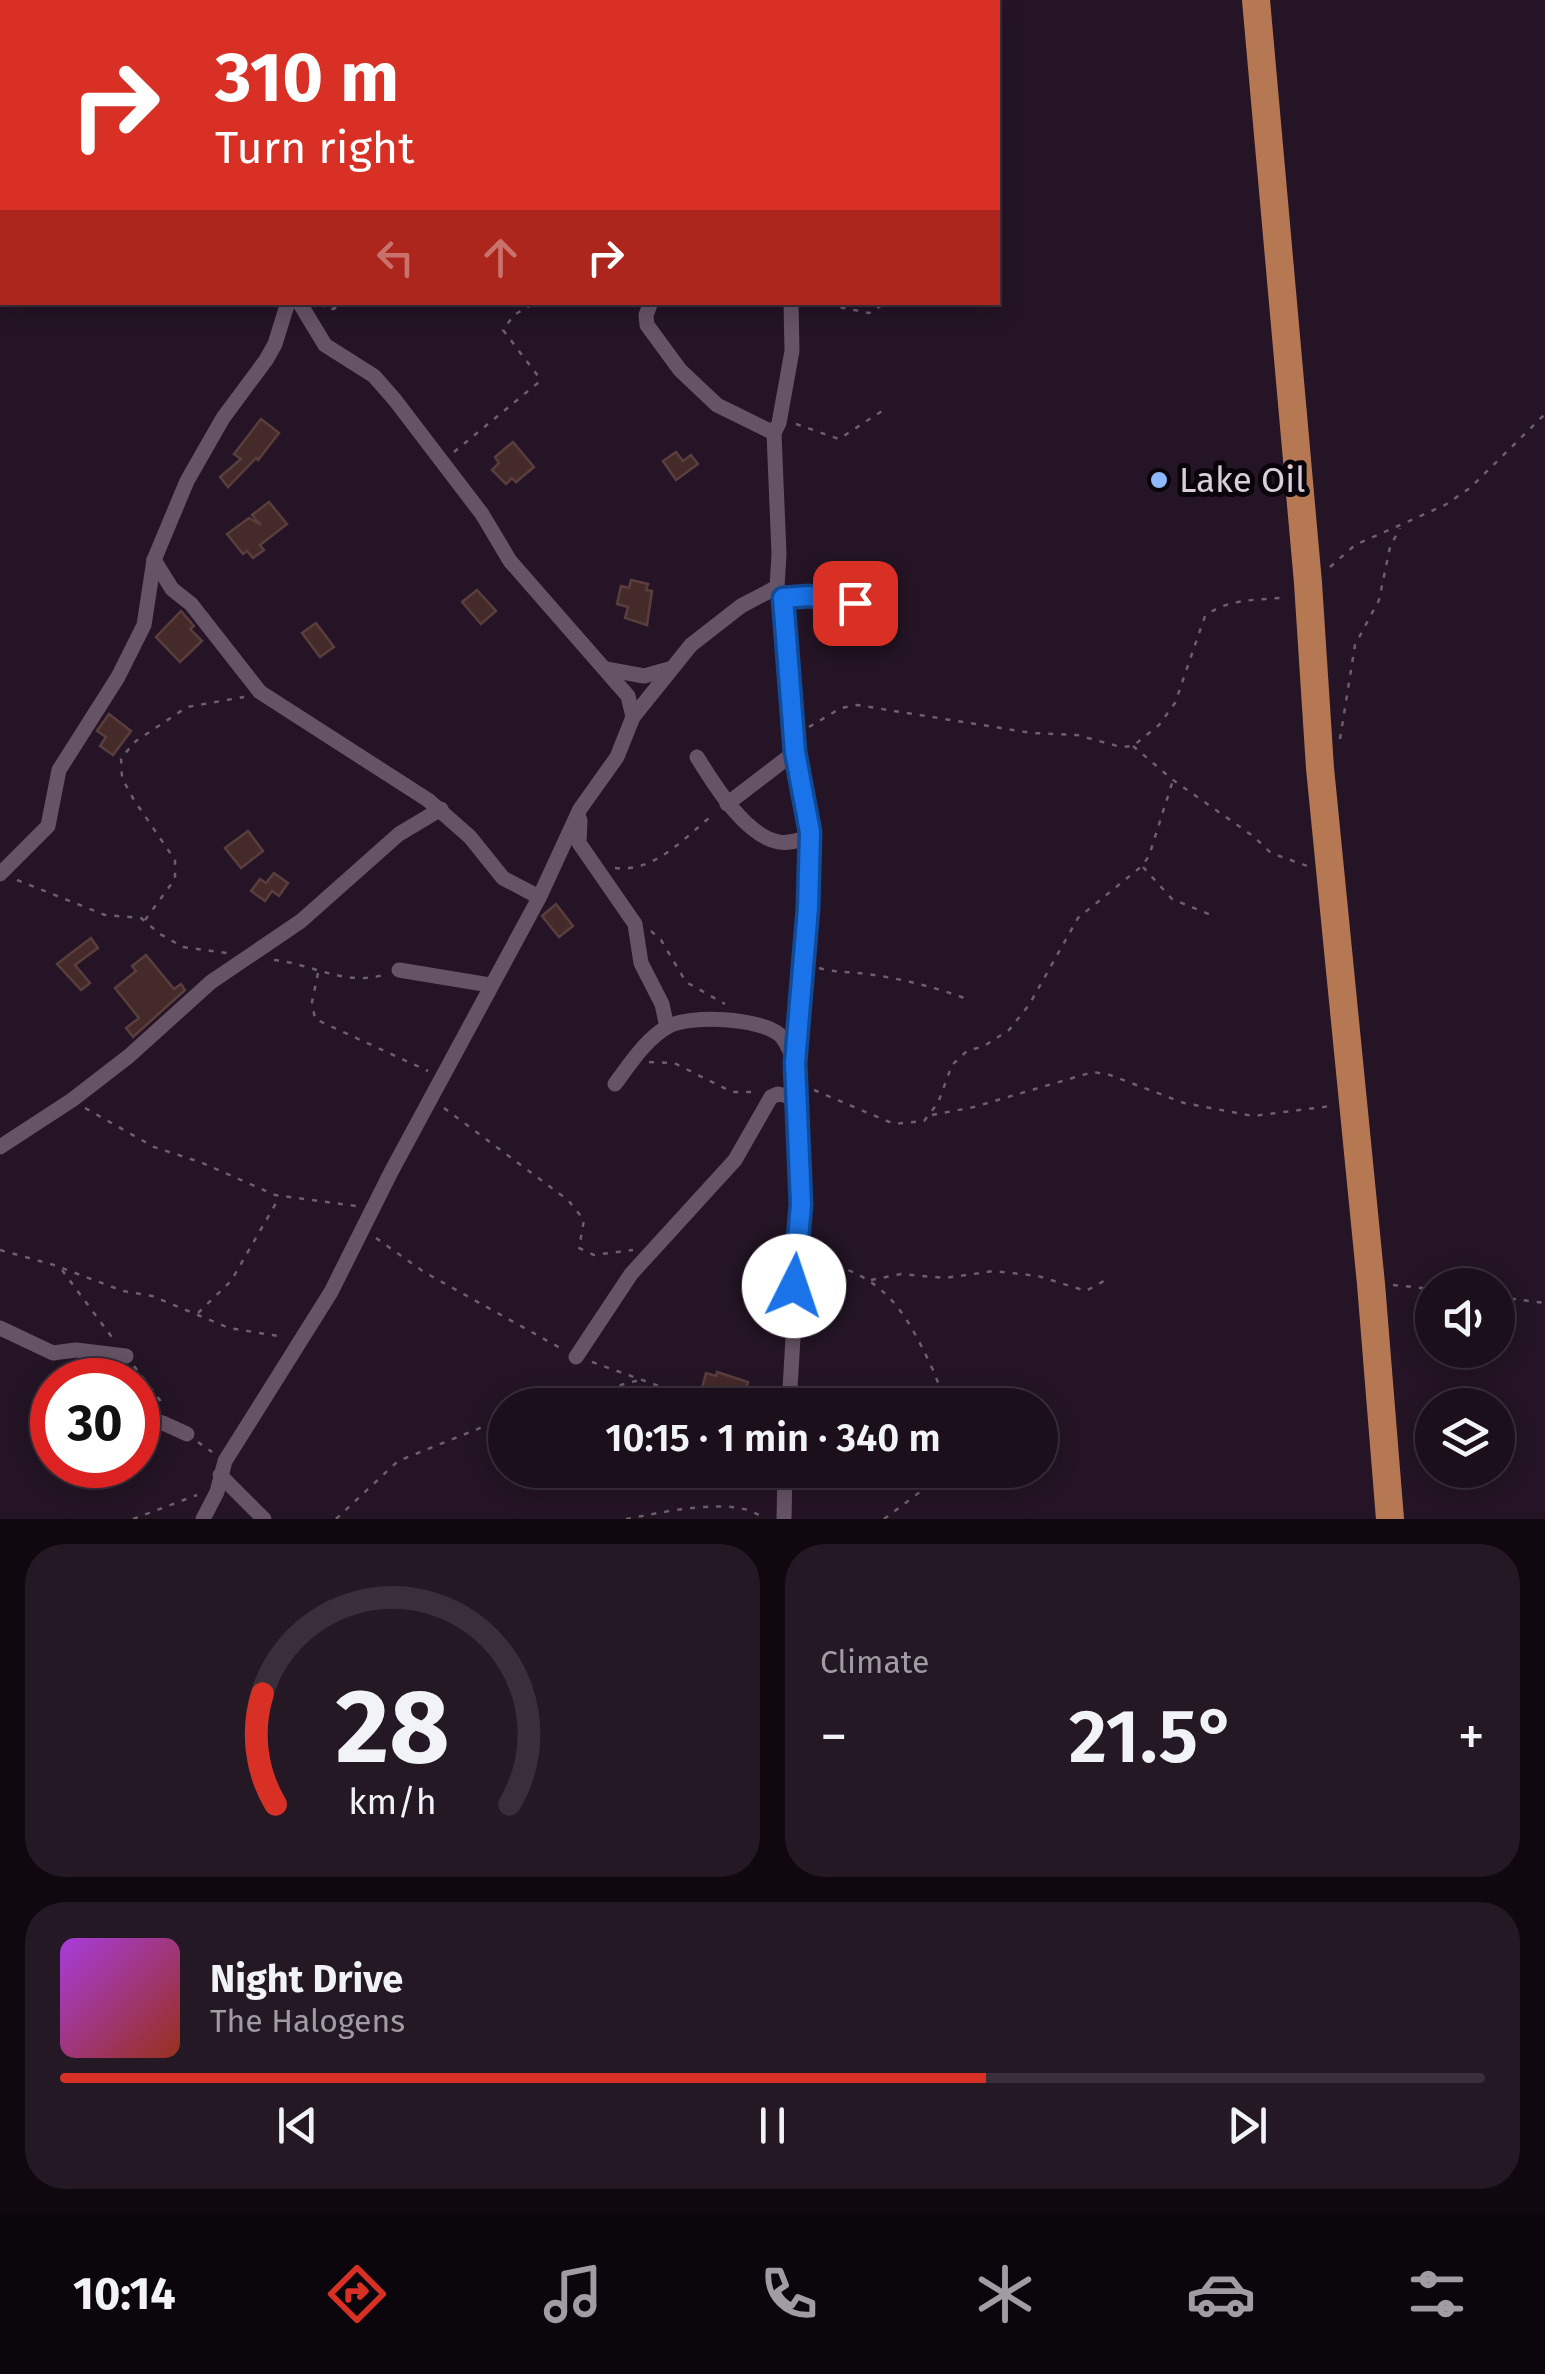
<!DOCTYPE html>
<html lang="en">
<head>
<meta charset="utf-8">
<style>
  body { margin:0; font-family:"Fira Sans",sans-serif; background:#241825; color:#f1f3f6; height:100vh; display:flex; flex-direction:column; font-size:38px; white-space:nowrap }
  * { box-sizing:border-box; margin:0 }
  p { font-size:32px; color:#a09ca3 }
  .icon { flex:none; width:55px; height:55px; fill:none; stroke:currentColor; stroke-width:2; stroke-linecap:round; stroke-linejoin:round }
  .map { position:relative; height:1519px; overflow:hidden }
  .details { display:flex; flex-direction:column; gap:25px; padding:25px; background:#0f080f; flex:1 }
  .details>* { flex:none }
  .banner { position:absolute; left:0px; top:0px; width:1000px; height:305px; box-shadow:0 5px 25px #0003,0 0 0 2px #392f3b; background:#d93025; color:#fff; overflow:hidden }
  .controls { position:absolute; left:1415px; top:1268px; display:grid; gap:20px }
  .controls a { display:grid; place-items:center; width:100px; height:100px; border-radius:50%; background:#1b0f1c; box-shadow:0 5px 25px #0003,0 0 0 2px #392f3b; font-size:50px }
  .speed { position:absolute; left:30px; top:1358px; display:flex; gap:20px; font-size:50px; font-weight:700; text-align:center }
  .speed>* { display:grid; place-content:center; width:130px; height:130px; border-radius:50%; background:#1b0f1c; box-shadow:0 5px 25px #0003,0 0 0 2px #392f3b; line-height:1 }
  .speed .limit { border:15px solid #d22; background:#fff; color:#111 }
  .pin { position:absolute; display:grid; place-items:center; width:85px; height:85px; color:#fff; margin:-42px; border-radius:20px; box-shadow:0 5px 15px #0006 }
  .me { position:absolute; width:110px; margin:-55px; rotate:4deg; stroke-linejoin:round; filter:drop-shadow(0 0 8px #0008) }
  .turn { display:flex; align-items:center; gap:35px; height:210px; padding:0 50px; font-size:45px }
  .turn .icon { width:130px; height:130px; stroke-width:2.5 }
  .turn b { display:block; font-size:70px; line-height:85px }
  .lanes { display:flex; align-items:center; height:95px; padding:0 50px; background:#0003; justify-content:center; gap:50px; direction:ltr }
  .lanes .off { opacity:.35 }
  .big { font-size:75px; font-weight:600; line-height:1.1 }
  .details .tile { flex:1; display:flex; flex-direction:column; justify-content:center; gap:15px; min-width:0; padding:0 35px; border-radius:40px; background:#241825 }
  .details .dial { align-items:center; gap:0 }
  .dial svg { height:260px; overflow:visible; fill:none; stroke:#392f3b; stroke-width:7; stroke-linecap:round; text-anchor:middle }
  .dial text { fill:#f1f3f6; stroke:none }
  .song { display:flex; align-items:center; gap:30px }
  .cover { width:120px; height:120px; border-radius:15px; background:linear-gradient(135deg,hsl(280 70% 55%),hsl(10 70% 35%)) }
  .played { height:10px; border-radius:5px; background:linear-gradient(90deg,#d93025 65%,#392f3b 65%) }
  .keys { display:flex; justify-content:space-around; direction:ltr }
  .heat { display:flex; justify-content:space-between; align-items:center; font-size:55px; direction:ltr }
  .details .tiles { flex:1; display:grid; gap:25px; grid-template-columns:1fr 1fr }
  .tile:last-child { grid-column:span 2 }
  .trip { position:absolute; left:488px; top:1388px; width:570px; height:100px; border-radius:50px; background:#1b0f1c; box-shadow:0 5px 25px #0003,0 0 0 2px #392f3b; font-weight:600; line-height:100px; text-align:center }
  .dock { display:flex; height:160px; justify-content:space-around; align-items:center; background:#0b060b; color:#a09ca3 }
  .dock .icon { width:70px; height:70px }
  .dock .current { color:#d93025 }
  .dock b { font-size:45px; color:#f1f3f6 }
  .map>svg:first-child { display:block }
  .building { fill:#442a29; stroke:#593e3d; stroke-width:2.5 }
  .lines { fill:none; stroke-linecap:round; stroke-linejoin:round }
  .path { stroke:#6d5f6e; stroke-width:2.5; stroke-dasharray:5 8; stroke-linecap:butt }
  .street { stroke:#665366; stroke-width:15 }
  .highway { stroke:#b67853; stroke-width:28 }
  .route-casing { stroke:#114b97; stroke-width:25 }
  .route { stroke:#1a73e8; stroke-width:18 }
  .poi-dot { fill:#8db9fc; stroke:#090409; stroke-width:4 }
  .labels { text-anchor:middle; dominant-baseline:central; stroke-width:10; stroke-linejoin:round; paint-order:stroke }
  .poi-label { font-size:35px; fill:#d9ced9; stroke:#090409; text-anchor:start }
</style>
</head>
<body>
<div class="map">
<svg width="1545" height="1519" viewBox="0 0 1545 1519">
  <rect width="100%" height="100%" fill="#241425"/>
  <g class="building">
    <polygon points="261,419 279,433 258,460 256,458 228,487 220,477 241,459 234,454"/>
    <polygon points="513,442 534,467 516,482 512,478 506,484 492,470 499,463 495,457"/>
    <polygon points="676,452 683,461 691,455 698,464 676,480 663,461"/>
    <polygon points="269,502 287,524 260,545 264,550 253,558 247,551 243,554 227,534 249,518 261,525 252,515"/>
    <polygon points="631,580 648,584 646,590 652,591 647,625 625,618 628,607 617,604 621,586 629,588"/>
    <polygon points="477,590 496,611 481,624 462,602"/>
    <polygon points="181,611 194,626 190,629 202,641 180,662 156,637"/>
    <polygon points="316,623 334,647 320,657 302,633"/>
    <polygon points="109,714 131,731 113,755 100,746 106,737 97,731"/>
    <polygon points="248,831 263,851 241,868 225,848"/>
    <polygon points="274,873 288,883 279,896 272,891 265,901 251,891 260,879 266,883"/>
    <polygon points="556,904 573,926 559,937 542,916"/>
    <polygon points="91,938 98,948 75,965 90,983 81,990 57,964"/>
    <polygon points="146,955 174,989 181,984 185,990 133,1037 126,1028 139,1018 115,988 136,971 132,966"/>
    <polygon points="717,1372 748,1382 743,1401 717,1394 715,1400 700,1396 706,1373 716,1376"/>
  </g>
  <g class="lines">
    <g class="path">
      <polyline points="815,302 869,313 887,302"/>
      <polyline points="319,305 333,309 350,302"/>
      <polyline points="796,424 839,439 882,411"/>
      <polyline points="454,452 539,382 538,376 503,330 514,315 536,302"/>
      <polyline points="1330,567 1355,545 1445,505 1470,488 1545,414"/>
      <path d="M809,727L841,708L857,705L1032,733L1077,735L1121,747L1133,746L1159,725L1175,703L1205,616C1230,597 1258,601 1287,597"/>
      <polyline points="1340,739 1355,645 1379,600 1390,547 1400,528"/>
      <polyline points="1133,746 1173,780 1253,836 1271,853 1310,867"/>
      <polyline points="1143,867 1172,899 1211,915"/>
      <path d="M615,868C655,873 685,837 714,814"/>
      <polyline points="17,880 105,915 141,918 160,934 183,947 227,953"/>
      <polyline points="145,920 175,879 175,860 134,800 122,778 121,758 136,741 187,707 244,697"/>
      <polyline points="651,931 661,940 686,982 725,1004"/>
      <path d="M274,960C312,964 344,986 383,975"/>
      <path d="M819,968C837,973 841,971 858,973C895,977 932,986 967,999"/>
      <polyline points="318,973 312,1002 315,1019 428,1071"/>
      <polyline points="649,1062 674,1063 732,1092 754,1092"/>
      <polyline points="814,1090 894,1124 924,1121 938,1103 952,1065 967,1051 984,1046 1009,1030 1029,1005 1078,918 1142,866 1149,856 1173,780"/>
      <polyline points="85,1108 154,1147 200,1162 275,1195 356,1206"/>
      <polyline points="444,1108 568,1200 584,1220 579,1248 594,1255 633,1250"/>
      <polyline points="932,1115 974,1107 1093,1072 1110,1075 1184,1103 1253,1116 1331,1106"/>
      <polyline points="376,1238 424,1272 562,1349"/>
      <polyline points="0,1250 54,1265 123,1291 152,1296 229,1328 284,1337"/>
      <path d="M811,1259C883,1274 903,1306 933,1370C938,1382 942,1394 950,1405"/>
      <polyline points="62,1270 114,1340"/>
      <polyline points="871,1280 901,1274 945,1278 994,1271 1038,1276 1086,1291 1109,1278"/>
      <polyline points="1393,1285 1432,1289"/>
      <polyline points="1498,1297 1545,1303"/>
      <polyline points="198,1313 231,1281 279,1198"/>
      <polyline points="592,1362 670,1390 697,1405"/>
      <polyline points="134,1366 165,1407"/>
      <polyline points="544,1405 640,1380"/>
      <polyline points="198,1442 212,1452"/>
      <polyline points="133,1519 197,1495"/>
      <polyline points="336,1519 398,1461 505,1418"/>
      <path d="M626,1519C660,1513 738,1494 764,1519"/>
      <polyline points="884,1519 936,1480 944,1470"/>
    </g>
    <g class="street">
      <polyline points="86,0 88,2"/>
      <polyline points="305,2 309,0"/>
      <polyline points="756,2 756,0"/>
      <polyline points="299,302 325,345 374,376 395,400 482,514 510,561 628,696 633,717"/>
      <polyline points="651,302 646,315 647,325 680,370 717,405 774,433"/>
      <polyline points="154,560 172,589 191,604 260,692 428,800 470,837 503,878 539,897"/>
      <polyline points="783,598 809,596 849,604 862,601 887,605"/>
      <polyline points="606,669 644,676 669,669"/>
      <path d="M697,757C714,784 745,836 779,842C789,844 800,840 810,837"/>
      <polyline points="727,804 795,752"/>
      <polyline points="580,820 579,843 635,924 641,963 662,1004 667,1027"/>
      <polyline points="0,874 48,826 59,770 118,677 144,625 154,560 187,481 223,418 266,360 275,344 288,302"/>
      <polyline points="399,970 490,985"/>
      <path d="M615,1084C630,1064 645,1040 667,1027C690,1014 760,1018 780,1035C787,1042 791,1054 795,1063"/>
      <polyline points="0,1147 72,1100 129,1056 211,982 301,921 399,834 441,809"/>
      <polyline points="0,1328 53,1353 76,1350 126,1356"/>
      <polyline points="576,1357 631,1274 735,1160 771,1097 778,1094 798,1098"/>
      <polyline points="789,1405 801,1204 795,1063 808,909 810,832 795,752 783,598 777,587 779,554 774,433 779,423 792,351 791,302"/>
      <polyline points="138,1417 163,1423 187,1434"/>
      <polyline points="220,1475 264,1519"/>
      <polyline points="203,1519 217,1492 225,1461 331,1292 391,1172 539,898 580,809 617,757 633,717 691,645 741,606 777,587"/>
      <polyline points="784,1519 785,1470"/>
    </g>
    <polyline class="highway" points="1256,0 1308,583 1320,768 1371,1284 1390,1519"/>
  </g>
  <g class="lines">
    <defs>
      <polyline id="route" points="794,1286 801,1204 795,1063 808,908 810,832 795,752 783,598 809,596 855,603"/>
    </defs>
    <use href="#route" class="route-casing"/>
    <use href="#route" class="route"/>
  </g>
  <circle class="poi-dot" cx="1159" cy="480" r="10"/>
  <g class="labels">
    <g class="poi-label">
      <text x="1179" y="480">Lake Oil</text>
    </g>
  </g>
</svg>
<div class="controls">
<a><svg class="icon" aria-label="sound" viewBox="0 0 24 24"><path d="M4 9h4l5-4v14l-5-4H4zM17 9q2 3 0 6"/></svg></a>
<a><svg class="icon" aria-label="layers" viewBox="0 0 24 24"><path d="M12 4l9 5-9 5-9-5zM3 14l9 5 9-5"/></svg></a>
</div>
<div class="speed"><div class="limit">30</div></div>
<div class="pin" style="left:855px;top:603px;background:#d93025"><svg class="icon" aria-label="arrive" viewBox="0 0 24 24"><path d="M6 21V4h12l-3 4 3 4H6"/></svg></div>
<svg class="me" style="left:794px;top:1286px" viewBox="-20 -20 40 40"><circle r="19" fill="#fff"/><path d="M0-13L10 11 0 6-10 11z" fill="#1a73e8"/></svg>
<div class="trip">10:15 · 1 min · 340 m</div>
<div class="banner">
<div class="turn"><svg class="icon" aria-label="right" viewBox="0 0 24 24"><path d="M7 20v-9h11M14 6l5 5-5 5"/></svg><div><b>310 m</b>Turn right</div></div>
<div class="lanes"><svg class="icon off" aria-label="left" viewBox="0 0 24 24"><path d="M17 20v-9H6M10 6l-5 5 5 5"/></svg><svg class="icon off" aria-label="ahead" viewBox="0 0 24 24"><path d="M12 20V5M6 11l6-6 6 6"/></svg><svg class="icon" aria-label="right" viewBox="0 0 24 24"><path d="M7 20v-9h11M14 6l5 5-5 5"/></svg></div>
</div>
</div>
<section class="details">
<div class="tiles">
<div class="tile dial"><svg viewBox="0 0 100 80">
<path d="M14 69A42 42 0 1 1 86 69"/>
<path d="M14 69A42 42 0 0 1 10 35" stroke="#d93025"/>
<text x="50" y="56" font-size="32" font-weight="700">28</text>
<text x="50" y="72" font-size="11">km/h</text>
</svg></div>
<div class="tile"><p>Climate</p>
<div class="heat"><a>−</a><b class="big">21.5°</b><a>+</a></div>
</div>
<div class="tile">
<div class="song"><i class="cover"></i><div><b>Night Drive</b><p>The Halogens</p></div></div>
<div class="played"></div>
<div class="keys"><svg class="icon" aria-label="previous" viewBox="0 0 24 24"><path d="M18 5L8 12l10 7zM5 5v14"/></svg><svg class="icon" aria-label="pause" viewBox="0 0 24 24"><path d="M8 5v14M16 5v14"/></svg><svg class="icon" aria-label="next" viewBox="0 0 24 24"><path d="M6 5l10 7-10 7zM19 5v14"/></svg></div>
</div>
</div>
</section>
<nav class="dock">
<b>10:14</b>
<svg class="icon current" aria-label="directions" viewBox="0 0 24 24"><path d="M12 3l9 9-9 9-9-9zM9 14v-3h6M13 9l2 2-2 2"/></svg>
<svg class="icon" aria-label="music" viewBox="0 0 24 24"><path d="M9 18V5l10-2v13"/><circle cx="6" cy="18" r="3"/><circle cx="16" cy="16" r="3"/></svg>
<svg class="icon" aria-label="phone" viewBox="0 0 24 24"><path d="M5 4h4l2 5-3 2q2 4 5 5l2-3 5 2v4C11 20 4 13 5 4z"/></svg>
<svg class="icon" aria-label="climate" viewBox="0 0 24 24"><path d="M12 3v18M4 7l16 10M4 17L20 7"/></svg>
<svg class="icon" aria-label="car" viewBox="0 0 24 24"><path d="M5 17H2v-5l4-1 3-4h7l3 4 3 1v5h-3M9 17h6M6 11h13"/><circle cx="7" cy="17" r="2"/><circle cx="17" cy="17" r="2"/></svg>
<svg class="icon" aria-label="filters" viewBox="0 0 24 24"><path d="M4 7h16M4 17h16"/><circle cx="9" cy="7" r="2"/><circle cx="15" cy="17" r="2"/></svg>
</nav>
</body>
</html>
